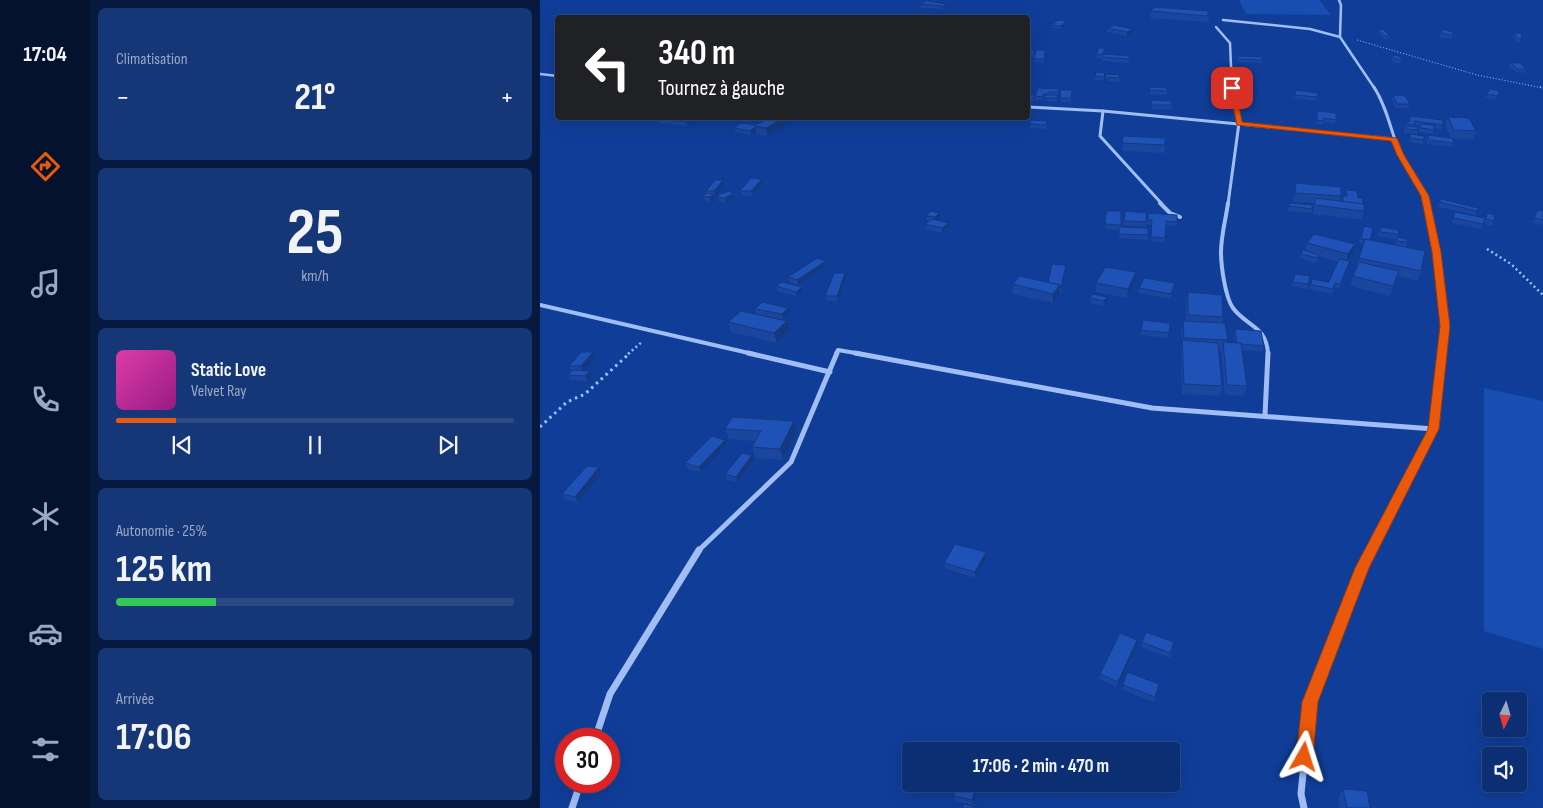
<!DOCTYPE html>
<html lang="fr">
<head>
<meta charset="utf-8">
<style>
  body { margin:0; font-family:"Sofia Sans Condensed",sans-serif; background:#153677; color:#f1f3f6; height:100vh; display:flex; flex-direction:column; font-size:19px; white-space:nowrap }
  * { box-sizing:border-box; margin:0 }
  p { font-size:16px; color:#9aa8c4 }
  .icon { flex:none; width:28px; height:28px; fill:none; stroke:currentColor; stroke-width:2; stroke-linecap:round; stroke-linejoin:round }
  .map { position:relative; flex:1; overflow:hidden }
  .panel { display:flex; flex-direction:column; gap:8px; padding:8px; background:#07193f; width:450px }
  .panel>* { flex:none }
  .top-card { position:absolute; left:15px; top:15px; width:475px; height:105px; border-radius:5px; box-shadow:0 5px 20px #0002,0 0 0 1px #2c4a84; background:#202124; color:#fff; overflow:hidden }
  .needle { width:32px; rotate:185deg }
  .fabs { position:absolute; left:942px; top:692px; display:grid; gap:10px }
  .fabs a { display:grid; place-items:center; width:45px; height:45px; border-radius:5px; background:#0c2e72; box-shadow:0 5px 20px #0002,0 0 0 1px #2c4a84; font-size:25px }
  .speed { position:absolute; left:15px; top:728px; display:flex; gap:10px; font-size:25px; font-weight:700; text-align:center }
  .speed>* { display:grid; place-content:center; width:65px; height:65px; border-radius:50%; background:#0c2e72; box-shadow:0 5px 20px #0002,0 0 0 1px #2c4a84; line-height:1 }
  .speed .limit { border:8px solid #d22; background:#fff; color:#111 }
  .pin { position:absolute; display:grid; place-items:center; width:42px; height:42px; color:#fff; margin:-21px; border-radius:10px; box-shadow:0 2px 8px #0006 }
  .me { position:absolute; width:55px; margin:-28px; rotate:6deg; stroke-linejoin:round; filter:drop-shadow(0 0 4px #0008) }
  .turn { display:flex; align-items:center; gap:18px; height:105px; padding:0 20px; font-size:22px }
  .turn .icon { width:65px; height:65px; stroke-width:2.5 }
  .turn b { display:block; font-size:35px; line-height:42px }
  .big { font-size:38px; font-weight:700; line-height:1.1 }
  .panel .card { flex:1; display:flex; flex-direction:column; justify-content:center; gap:8px; min-width:0; padding:0 18px; border-radius:8px; background:#153677 }
  .panel .dial { align-items:center; gap:0 }
  .dial b { font-size:65px; line-height:1 }
  .song { display:flex; align-items:center; gap:15px }
  .cover { width:60px; height:60px; border-radius:8px; background:linear-gradient(135deg,hsl(320 70% 55%),hsl(310 70% 35%)) }
  .played { height:5px; border-radius:2px; background:linear-gradient(90deg,#ea580c 15%,#2c4a84 15%) }
  .keys { display:flex; justify-content:space-around; direction:ltr }
  .heat { display:flex; justify-content:space-between; align-items:center; font-size:28px; direction:ltr }
  .charge { height:8px; border-radius:4px; background:linear-gradient(90deg,#34c759 25%,#2c4a84 0) }
  .trip { position:absolute; left:362px; top:742px; width:278px; height:50px; border-radius:5px; background:#0c2e72; box-shadow:0 5px 20px #0002,0 0 0 1px #2c4a84; font-weight:700; line-height:50px; text-align:center }
  main { display:flex; flex:1; min-height:0 }
  .dock { display:flex; flex-direction:column; width:90px; justify-content:space-around; align-items:center; background:#05122e; color:#9aa8c4 }
  .dock .icon { width:35px; height:35px }
  .dock .on { color:#ea580c }
  .dock b { font-size:22px; color:#f1f3f6 }
  .map>svg:first-child { display:block }
  .green { fill:#184db2 }
  .lines { fill:none; stroke-linecap:round; stroke-linejoin:round }
  .path-far3 { stroke:#a1bef4; stroke-width:1; stroke-dasharray:1 2; stroke-linecap:butt }
  .path-far2 { stroke:#a1bef4; stroke-width:2; stroke-dasharray:1 2.5; stroke-linecap:butt }
  .path-far1 { stroke:#a1bef4; stroke-width:2.5; stroke-dasharray:2 3; stroke-linecap:butt }
  .path { stroke:#a1bef4; stroke-width:3; stroke-dasharray:2.5 4; stroke-linecap:butt }
  .minor-far4 { stroke:#a1bef4; stroke-width:2.5 }
  .minor-far3 { stroke:#a1bef4; stroke-width:3 }
  .minor-far2 { stroke:#a1bef4; stroke-width:4 }
  .minor-far1 { stroke:#a1bef4; stroke-width:5 }
  .minor { stroke:#a1bef4; stroke-width:7 }
  .wall { fill:#1a479d }
  .shaded-wall { fill:#153980 }
  .building { fill:#1e52b7; stroke:#153980 }
  .route { fill:#ea580c; stroke:#983908 }
</style>
</head>
<body>
<main>
<nav class="dock">
<b>17:04</b>
<svg class="icon on" aria-label="directions" viewBox="0 0 24 24"><path d="M12 3l9 9-9 9-9-9zM9 14v-3h6M13 9l2 2-2 2"/></svg>
<svg class="icon" aria-label="music" viewBox="0 0 24 24"><path d="M9 18V5l10-2v13"/><circle cx="6" cy="18" r="3"/><circle cx="16" cy="16" r="3"/></svg>
<svg class="icon" aria-label="phone" viewBox="0 0 24 24"><path d="M5 4h4l2 5-3 2q2 4 5 5l2-3 5 2v4C11 20 4 13 5 4z"/></svg>
<svg class="icon" aria-label="climate" viewBox="0 0 24 24"><path d="M12 3v18M4 7l16 10M4 17L20 7"/></svg>
<svg class="icon" aria-label="car" viewBox="0 0 24 24"><path d="M5 17H2v-5l4-1 3-4h7l3 4 3 1v5h-3M9 17h6M6 11h13"/><circle cx="7" cy="17" r="2"/><circle cx="17" cy="17" r="2"/></svg>
<svg class="icon" aria-label="filters" viewBox="0 0 24 24"><path d="M4 7h16M4 17h16"/><circle cx="9" cy="7" r="2"/><circle cx="15" cy="17" r="2"/></svg>
</nav>
<section class="panel">
<div class="card"><p>Climatisation</p>
<div class="heat"><a>−</a><b class="big">21°</b><a>+</a></div>
</div>
<div class="card dial"><b>25</b><p>km/h</p></div>
<div class="card">
<div class="song"><i class="cover"></i><div><b>Static Love</b><p>Velvet Ray</p></div></div>
<div class="played"></div>
<div class="keys"><svg class="icon" aria-label="previous" viewBox="0 0 24 24"><path d="M18 5L8 12l10 7zM5 5v14"/></svg><svg class="icon" aria-label="pause" viewBox="0 0 24 24"><path d="M8 5v14M16 5v14"/></svg><svg class="icon" aria-label="next" viewBox="0 0 24 24"><path d="M6 5l10 7-10 7zM19 5v14"/></svg></div>
</div>
<div class="card"><p>Autonomie · 25%</p><b class="big">125 km</b><div class="charge"></div></div>
<div class="card"><p>Arrivée</p><b class="big">17:06</b></div>
</section>
<div class="map">
<svg width="1003" height="808" viewBox="0 0 1003 808">
  <rect width="100%" height="100%" fill="#103d98"/>
  <g class="green">
    <polygon points="699,0 779,0 791,15 706,14"/>
    <polygon points="944,388 1003,401 1003,649 944,631"/>
  </g>
  <g class="lines">
    <polyline class="path-far3" points="817,40 937,75 1003,88"/>
    <polyline class="path-far2" points="1000,87 1003,88"/>
    <g class="path-far1">
      <polyline points="947,249 971,264 1003,295"/>
      <polyline points="88,354 103,341"/>
    </g>
    <polyline class="path" points="0,427 27,402 45,394 90,353"/>
    <g class="minor-far4">
      <polyline points="799,0 801,5 800,37 835,89"/>
      <polyline points="683,20 770,29 800,37"/>
      <polyline points="676,27 690,43 692,89"/>
      <polyline points="0,74 18,76"/>
    </g>
    <g class="minor-far3">
      <path d="M834,87C848,109 851,133 861,156C869,172 883,186 887,204"/>
      <polyline points="488,107 563,111 854,139"/>
      <polyline points="563,111 560,136 622,204"/>
      <polyline points="688,204 699,123 692,87"/>
    </g>
    <g class="minor-far2">
      <polyline points="620,203 630,213 640,217"/>
      <path d="M688,203C686,218 681,236 681,252C681,265 685,297 693,308C706,326 727,326 728,354"/>
      <path d="M886,203C897,252 907,303 902,354"/>
      <polyline points="0,305 213,354"/>
      <polyline points="296,354 298,350 321,354"/>
    </g>
    <g class="minor-far1">
      <polyline points="208,353 290,372"/>
      <polyline points="315,353 612,408 894,429"/>
      <polyline points="725,415 728,353"/>
      <polyline points="158,551 251,462 297,353"/>
      <polyline points="831,551 894,429 902,353"/>
    </g>
    <g class="minor">
      <polyline points="55,739 70,694 159,550"/>
      <polyline points="32,808 41,781"/>
      <polyline points="764,808 761,794 770,702 822,568 831,550"/>
    </g>
  </g>
  <g class="wall">
    <polygon points="381,4 407,7 403,9 381,8"/>
    <polygon points="611,11 669,11 669,18 667,22 610,18"/>
    <polygon points="526,21 526,24 521,29 512,28 512,25"/>
    <polygon points="568,28 593,29 593,33 587,36 567,32"/>
    <polygon points="838,30 850,36 849,39 844,39 838,33"/>
    <polygon points="900,33 914,33 911,39 899,37"/>
    <polygon points="974,33 982,39 980,42 976,42 973,36"/>
    <polygon points="488,50 494,50 494,54 493,57 488,57"/>
    <polygon points="505,50 504,63 494,62 494,59"/>
    <polygon points="564,51 563,54 590,60 588,63 562,61 562,58 556,58 556,54"/>
    <polygon points="852,55 862,59 861,63 854,63 851,59"/>
    <polygon points="698,56 723,60 722,63 697,62"/>
    <polygon points="971,63 986,69 985,73 976,72 969,67"/>
    <polygon points="565,73 564,80 555,80 555,76"/>
    <polygon points="566,74 580,75 579,82 568,81 565,87"/>
    <polygon points="610,87 627,91 627,95 610,94"/>
    <polygon points="498,88 519,92 517,96 517,102 504,101 504,97 503,97 502,100 495,100 495,96"/>
    <polygon points="520,90 532,90 531,102 521,102"/>
    <polygon points="756,90 778,93 776,101 754,98"/>
    <polygon points="960,91 956,100 945,98 947,94"/>
    <rect x="488" y="95" width="6" height="6"/>
    <polygon points="853,95 870,104 869,108 856,108 852,99"/>
    <polygon points="611,100 632,105 632,109 612,109"/>
    <polygon points="777,111 796,120 795,124 784,122 783,125 776,124"/>
    <polygon points="870,116 903,125 902,129 894,128 894,130 893,134 879,132 879,126 875,125 874,127 878,130 877,134 865,133 864,130 865,125 866,121 869,122"/>
    <polygon points="908,117 936,131 933,139 911,138 905,125"/>
    <polygon points="175,118 200,118 196,120"/>
    <polygon points="257,118 228,136 216,134 216,131 211,135 195,132 194,128"/>
    <polygon points="118,119 154,122 148,126 119,123"/>
    <polygon points="490,124 507,125 506,129 490,128"/>
    <polygon points="870,134 884,140 883,144 869,142"/>
    <polygon points="888,135 914,143 912,147 887,144 886,140"/>
    <polygon points="583,136 625,145 624,153 582,151"/>
    <polygon points="183,180 184,184 174,196 175,199 171,202 164,200 162,196 166,193 166,191"/>
    <polygon points="223,183 212,196 202,195 200,191"/>
    <polygon points="756,183 801,196 799,201 802,201 803,196 805,196 806,190 818,198 823,204 824,211 822,220 773,214 774,203 753,202 754,191"/>
    <polygon points="178,197 194,198 186,203 179,202"/>
    <polygon points="899,202 938,208 935,215 898,207"/>
    <polygon points="749,203 772,209 771,213 748,211"/>
    <polygon points="998,210 1003,211 1003,225 992,223"/>
    <polygon points="566,211 581,211 581,227 608,228 608,240 579,238 579,230 565,229"/>
    <polygon points="585,211 607,213 606,227 583,225"/>
    <polygon points="915,212 943,224 942,229 912,223"/>
    <polygon points="608,213 637,222 636,226 626,225 625,242 611,241 611,225 607,224"/>
    <polygon points="947,213 954,221 952,226 944,224"/>
    <polygon points="386,216 400,218 397,220 409,227 402,233 386,229 385,224 389,221 387,220"/>
    <polygon points="824,226 830,240 855,245 856,239 839,237 838,232 840,227 859,234 858,237 867,242 866,247 881,271 878,281 857,276 850,296 810,286 813,276 817,268 816,267 824,244 819,243"/>
    <polygon points="767,243 812,254 807,261 808,266 799,289 794,287 792,294 769,289 772,279 789,282 798,262 779,256 778,259 775,263 760,258 761,254 765,251"/>
    <polygon points="287,265 258,285 249,282 248,277"/>
    <polygon points="526,265 525,270 521,292 519,292 519,295 513,303 473,294 473,284 508,283"/>
    <polygon points="596,272 595,282 587,298 556,292 556,283"/>
    <polygon points="755,274 768,284 767,289 752,286"/>
    <polygon points="306,278 298,301 286,301 285,296"/>
    <polygon points="635,283 634,288 630,299 599,293 599,288"/>
    <polygon points="236,286 263,291 257,296 237,291"/>
    <polygon points="648,292 683,317 682,323 688,340 687,342 695,343 694,334 695,329 724,346 723,351 701,350 707,386 704,396 685,395 681,350 678,349 682,386 680,396 642,394 641,350 642,342 641,330 643,321 646,321 646,302"/>
    <polygon points="550,298 567,302 564,306 550,303"/>
    <polygon points="215,309 250,312 243,319 222,315 250,331 237,343 191,332 188,322 216,314"/>
    <polygon points="630,323 628,338 601,335 601,330"/>
    <polygon points="53,352 56,357 45,371 52,376 48,381 30,380 28,375 32,371 29,366"/>
    <polygon points="254,421 257,432 243,460 215,458 212,447 215,441 189,439 185,429"/>
    <polygon points="185,440 187,445 161,472 148,469 145,463"/>
    <polygon points="214,460 198,482 187,480 185,474"/>
    <polygon points="62,473 38,502 25,500 22,494"/>
    <polygon points="446,552 446,558 435,578 405,568 404,563"/>
    <polygon points="597,640 597,645 577,687 559,679 560,674"/>
    <polygon points="602,642 633,647 630,658 601,647"/>
    <polygon points="619,684 614,702 582,690 583,685"/>
    <polygon points="439,784 433,805 415,801 414,796"/>
    <polygon points="803,789 830,808 800,808 798,798"/>
  </g>
  <g class="shaded-wall">
    <polygon points="407,4 407,7 403,9 403,6"/>
    <polygon points="526,21 526,24 521,29 521,26"/>
    <polygon points="593,29 593,33 587,36 587,32"/>
    <polygon points="568,77 568,81 565,87 565,83"/>
    <polygon points="153,118 154,122 148,126 146,122"/>
    <polygon points="243,118 257,118 228,136 226,128"/>
    <polygon points="215,127 216,131 211,135 210,131"/>
    <polygon points="222,179 223,183 212,196 211,191"/>
    <polygon points="183,180 184,184 175,196 174,191"/>
    <polygon points="193,194 194,198 186,203 185,198"/>
    <polygon points="174,195 175,199 171,202 169,197"/>
    <polygon points="399,213 400,218 395,222 395,217"/>
    <polygon points="409,223 409,227 402,233 402,228"/>
    <polygon points="815,244 812,254 805,264 808,254"/>
    <polygon points="286,261 287,265 258,285 257,280"/>
    <polygon points="526,265 525,270 521,292 521,287"/>
    <polygon points="596,272 595,282 587,298 588,289"/>
    <polygon points="305,273 306,278 298,301 297,296"/>
    <polygon points="520,285 519,295 513,303 513,294"/>
    <polygon points="262,287 263,291 257,296 256,292"/>
    <polygon points="567,297 567,302 564,306 564,301"/>
    <polygon points="248,308 250,312 243,319 242,314"/>
    <polygon points="247,321 250,331 237,343 234,333"/>
    <polygon points="53,352 56,357 44,372 41,366"/>
    <polygon points="50,371 52,376 48,381 45,376"/>
    <polygon points="254,421 257,432 243,460 240,449"/>
    <polygon points="185,440 187,445 161,472 159,467"/>
    <polygon points="212,455 214,460 198,482 196,477"/>
    <polygon points="59,467 62,473 38,502 35,497"/>
    <polygon points="446,552 446,558 435,578 435,572"/>
    <polygon points="597,640 597,645 577,687 578,682"/>
    <polygon points="437,784 439,784 433,805 432,800"/>
  </g>
  <g class="building">
    <polygon points="386,1 407,4 403,6 381,4"/>
    <polygon points="614,7 669,11 667,16 611,11"/>
    <polygon points="518,20 526,21 521,26 512,25"/>
    <polygon points="574,25 593,29 587,32 568,28"/>
    <polygon points="843,29 850,36 845,36 838,30"/>
    <polygon points="904,29 914,33 912,35 900,33"/>
    <polygon points="974,33 981,33 982,39 977,38"/>
    <polygon points="559,48 565,48 562,55 556,54"/>
    <polygon points="488,50 494,50 493,53 488,53"/>
    <polygon points="496,50 505,50 504,59 494,59"/>
    <polygon points="564,54 590,56 588,59 562,57"/>
    <polygon points="852,55 859,56 862,59 855,59"/>
    <polygon points="698,56 722,57 723,60 698,59"/>
    <polygon points="971,63 980,63 986,69 977,69"/>
    <polygon points="556,72 565,73 564,77 555,76"/>
    <polygon points="566,74 580,75 579,78 568,77 565,83"/>
    <polygon points="610,87 627,88 627,91 610,90"/>
    <polygon points="498,88 519,89 518,92 508,92 508,94 503,94 502,97 495,96"/>
    <polygon points="950,89 960,91 957,96 947,94"/>
    <polygon points="520,90 532,90 531,98 521,98"/>
    <polygon points="756,90 778,93 777,97 755,95"/>
    <rect x="488" y="95" width="6" height="3"/>
    <polygon points="505,95 517,95 517,98 504,98"/>
    <polygon points="853,95 865,96 870,104 857,104"/>
    <polygon points="611,100 631,101 632,105 612,105"/>
    <polygon points="777,111 796,113 796,120 784,118 784,121 777,120"/>
    <polygon points="870,116 903,120 903,125 874,121 875,125 867,124 866,121 870,122"/>
    <polygon points="908,117 929,118 936,131 914,130"/>
    <polygon points="121,118 153,118 146,122 118,119"/>
    <polygon points="228,118 243,118 226,128 214,126"/>
    <polygon points="491,120 507,121 506,125 490,124"/>
    <polygon points="201,123 215,125 215,127 210,131 194,128"/>
    <polygon points="880,124 894,125 894,130 881,128"/>
    <polygon points="866,126 877,127 878,130 867,129"/>
    <polygon points="870,134 884,136 884,140 870,138"/>
    <polygon points="888,135 912,138 914,143 889,140"/>
    <polygon points="583,136 625,138 625,145 582,143"/>
    <polygon points="211,178 222,179 211,191 200,191"/>
    <polygon points="175,180 183,180 174,191 166,191"/>
    <polygon points="756,183 801,187 801,196 755,193"/>
    <polygon points="806,190 817,191 818,198 823,198 823,204 803,202 803,196 807,196"/>
    <polygon points="190,191 193,194 185,198 178,197 179,194"/>
    <polygon points="167,193 174,195 169,197 162,196"/>
    <polygon points="775,198 824,204 824,211 775,205"/>
    <polygon points="901,199 938,208 937,211 899,202"/>
    <polygon points="749,203 772,205 772,209 749,206"/>
    <polygon points="998,210 1003,211 1003,220 994,218"/>
    <polygon points="391,211 399,213 395,217 386,216"/>
    <polygon points="566,211 581,211 581,225 565,224"/>
    <polygon points="585,211 607,213 606,222 584,221"/>
    <polygon points="915,212 945,218 943,224 913,218"/>
    <polygon points="608,213 637,215 637,222 626,221 625,238 611,237 612,220 608,220"/>
    <polygon points="947,213 955,215 954,221 946,219"/>
    <polygon points="392,219 409,223 402,228 385,224"/>
    <polygon points="824,226 833,228 830,240 821,239"/>
    <polygon points="579,227 608,228 608,235 579,234"/>
    <polygon points="840,227 858,230 859,234 840,232"/>
    <polygon points="774,234 815,244 808,254 767,243"/>
    <polygon points="857,237 867,239 867,242 857,241"/>
    <polygon points="825,239 885,251 881,271 819,258"/>
    <polygon points="763,250 779,255 777,258 761,254"/>
    <polygon points="277,258 286,261 257,280 248,277"/>
    <polygon points="799,259 810,261 800,284 795,283 793,289 771,285 772,279 789,282"/>
    <polygon points="819,262 859,271 853,286 813,276"/>
    <polygon points="512,264 526,265 521,287 520,287 520,285 508,283"/>
    <polygon points="565,267 596,272 588,289 556,283"/>
    <polygon points="294,273 305,273 297,296 285,296"/>
    <polygon points="755,274 770,276 768,284 753,282"/>
    <polygon points="479,276 520,285 513,294 473,284"/>
    <polygon points="604,278 635,283 631,294 599,288"/>
    <polygon points="242,282 262,287 256,292 236,286"/>
    <polygon points="648,292 682,295 683,317 648,315"/>
    <polygon points="553,294 567,297 564,301 550,298"/>
    <polygon points="222,302 248,308 242,314 215,309"/>
    <polygon points="201,311 247,321 234,333 188,322"/>
    <polygon points="603,320 630,323 629,333 601,330"/>
    <polygon points="643,321 685,323 688,340 644,338"/>
    <polygon points="695,329 721,331 724,346 701,344 701,343 697,343"/>
    <polygon points="642,340 678,343 682,386 644,384"/>
    <polygon points="683,342 701,343 707,386 687,385"/>
    <polygon points="41,352 53,352 41,366 29,366"/>
    <polygon points="32,370 50,371 45,376 28,375"/>
    <polygon points="192,417 254,421 240,449 212,447 221,431 185,429"/>
    <polygon points="172,436 185,440 159,467 145,463"/>
    <polygon points="202,453 212,455 196,477 185,474"/>
    <polygon points="47,466 59,467 35,497 22,494"/>
    <polygon points="415,544 446,552 435,572 404,563"/>
    <polygon points="606,632 634,642 630,653 602,642"/>
    <polygon points="580,633 597,640 578,682 560,674"/>
    <polygon points="587,672 619,684 615,697 583,685"/>
    <polygon points="427,748 446,751 426,751"/>
    <polygon points="417,784 437,784 432,800 414,796"/>
    <polygon points="803,789 827,791 830,808 807,808"/>
    <polygon points="424,804 439,808 422,808"/>
  </g>
  <polygon class="route" points="692,86 696,88 702,122 857,138 864,155 889,196 901,252 910,326 899,429 829,568 778,702 773,757 770,763 764,766 758,763 756,757 762,702 815,568 888,429 900,326 892,252 881,196 857,155 851,141 697,125 689,88"/>
</svg>
<div class="fabs">
<a><svg class="needle" viewBox="-14 -14 28 28"><path d="M0-13l5 13h-10z" fill="#e53935"/><path d="M0 13l5-13h-10z" fill="#9aa8c4"/></svg></a>
<a><svg class="icon" aria-label="sound" viewBox="0 0 24 24"><path d="M4 9h4l5-4v14l-5-4H4zM17 9q2 3 0 6"/></svg></a>
</div>
<div class="speed"><div class="limit">30</div></div>
<div class="pin" style="left:692px;top:88px;background:#d93025"><svg class="icon" aria-label="arrive" viewBox="0 0 24 24"><path d="M6 21V4h12l-3 4 3 4H6"/></svg></div>
<svg class="me" style="left:764px;top:757px" viewBox="-20 -20 40 40"><path d="M0-17L14 15 0 8-14 15z" fill="#ea580c" stroke="#fff" stroke-width="4"/></svg>
<div class="trip">17:06 · 2 min · 470 m</div>
<div class="top-card">
<div class="turn"><svg class="icon" aria-label="left" viewBox="0 0 24 24"><path d="M17 20v-9H6M10 6l-5 5 5 5"/></svg><div><b>340 m</b>Tournez à gauche</div></div>
</div>
</div>
</main>
</body>
</html>
